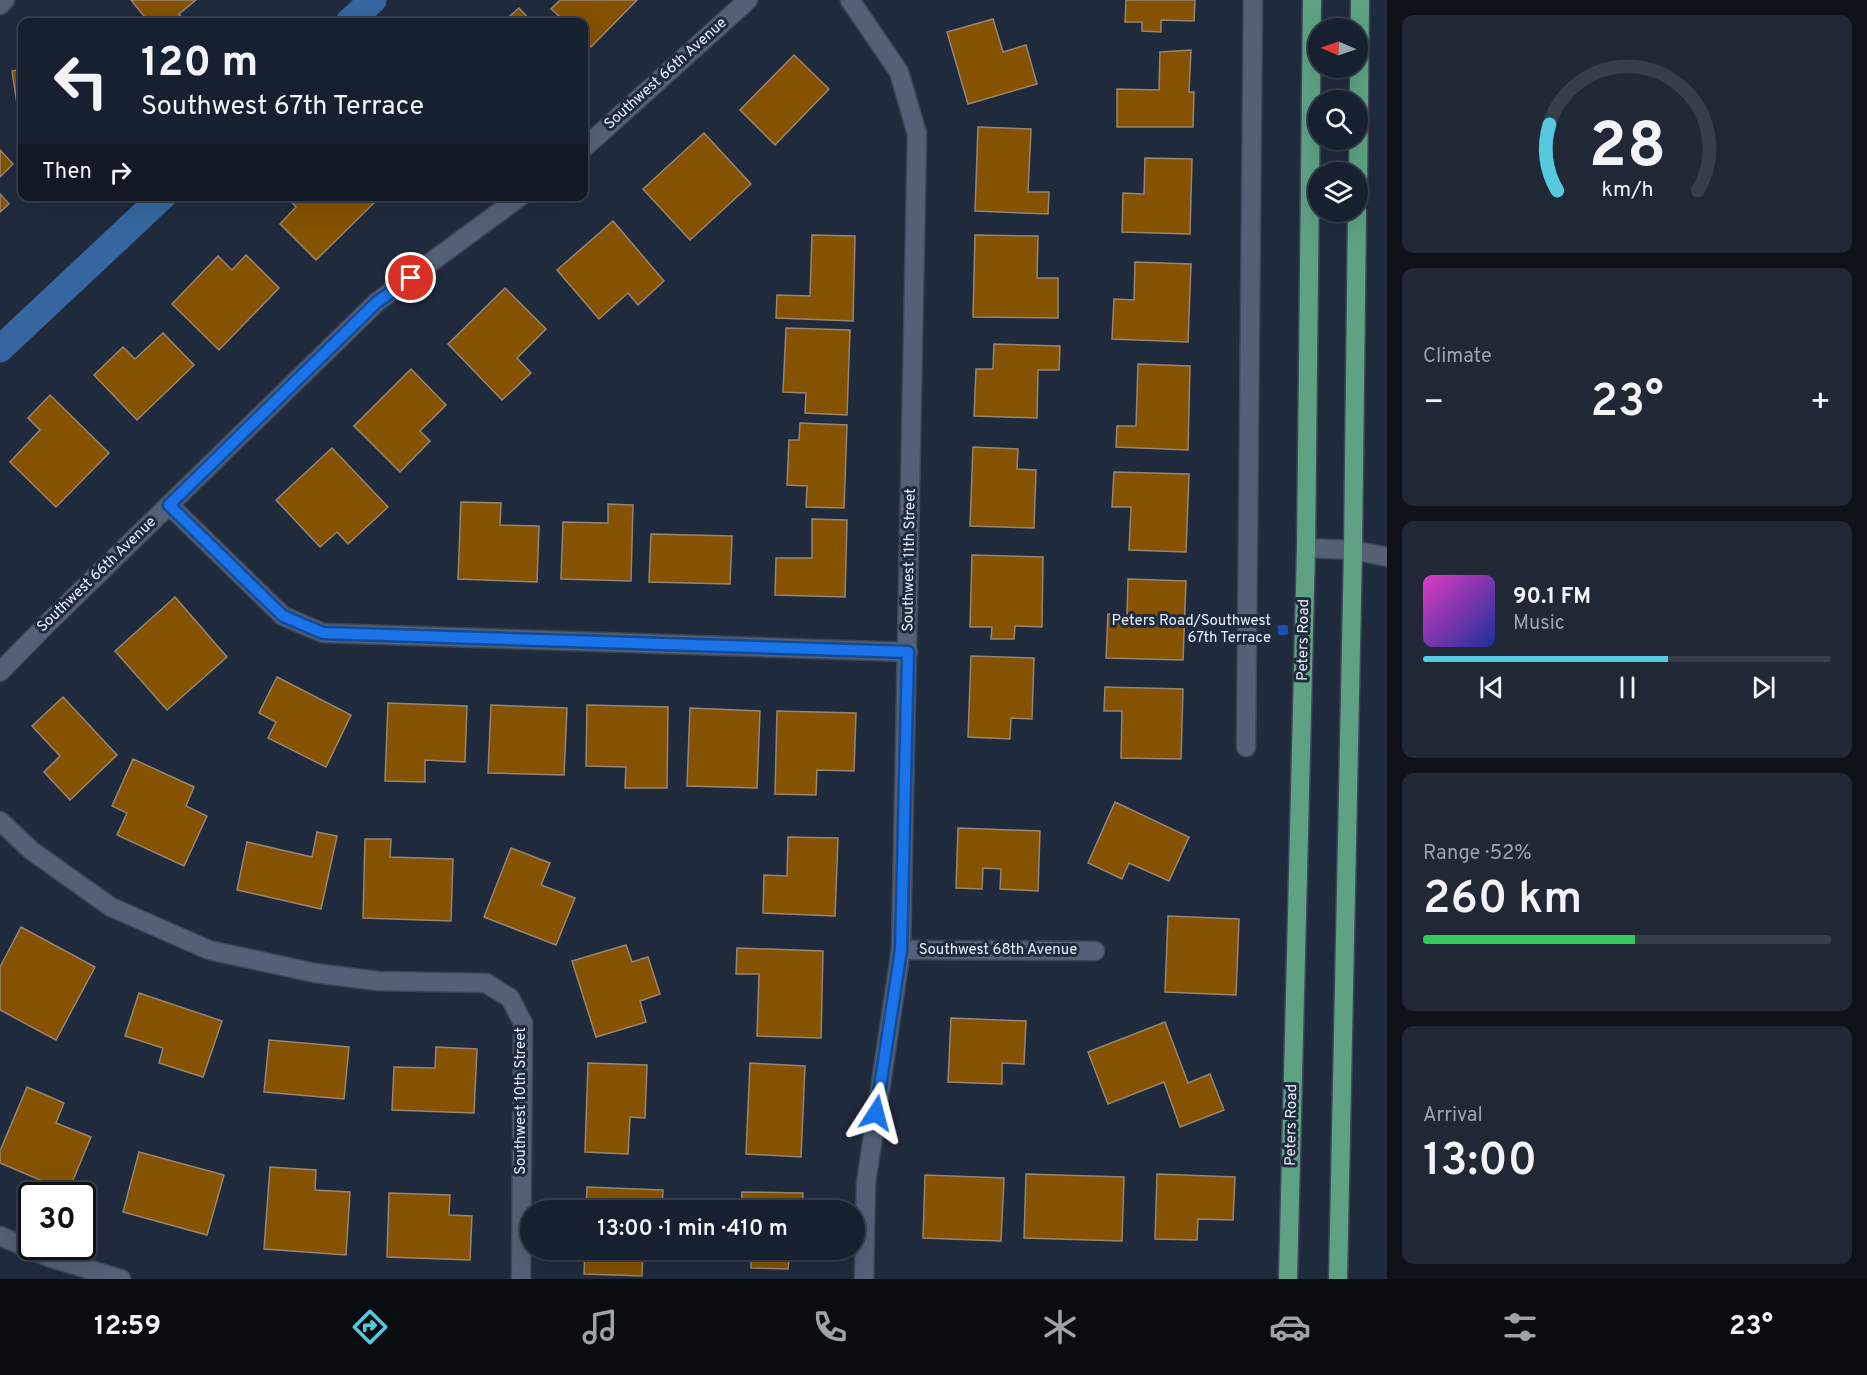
<!DOCTYPE html>
<html lang="en">
<head>
<meta charset="utf-8">
<style>
  body { margin:0; font-family:Overpass,sans-serif; background:#202836; color:#f1f3f6; height:100vh; display:flex; flex-direction:column; font-size:22px; white-space:nowrap }
  * { box-sizing:border-box; margin:0 }
  p { font-size:20px; color:#9ea3aa }
  .icon { flex:none; width:33px; height:33px; fill:none; stroke:currentColor; stroke-width:2; stroke-linecap:round; stroke-linejoin:round }
  .map { position:relative; flex:1; overflow:hidden }
  .drawer { display:flex; flex-direction:column; gap:15px; padding:15px; background:#0d1219; width:480px }
  .drawer>* { flex:none }
  .guide { position:absolute; left:18px; top:18px; width:570px; height:183px; border-radius:12px; box-shadow:0 6px 24px #0002,0 0 0 2px #363e4a; background:#17202e; color:#f1f3f6; overflow:hidden }
  .needle { width:39px; rotate:272deg }
  .tools { position:absolute; left:1308px; top:18px; display:grid; gap:12px }
  .tools a { display:grid; place-items:center; width:60px; height:60px; border-radius:50%; background:#17202e; box-shadow:0 6px 24px #0002,0 0 0 2px #363e4a; font-size:30px }
  .speed { position:absolute; left:18px; top:1182px; display:flex; gap:12px; font-size:30px; font-weight:700; text-align:center }
  .speed>* { display:grid; place-content:center; width:78px; height:78px; border-radius:50%; background:#17202e; box-shadow:0 6px 24px #0002,0 0 0 2px #363e4a; line-height:1 }
  .speed .limit { border:3px solid #111; border-radius:9px; background:#fff; color:#111 }
  .pin { position:absolute; display:grid; place-items:center; width:51px; height:51px; color:#fff; margin:-26px; border:3px solid #fff; border-radius:50%; box-shadow:0 2px 6px #0007 }
  .me { position:absolute; width:66px; margin:-33px; rotate:9deg; stroke-linejoin:round; filter:drop-shadow(0 0 4px #0008) }
  .turn { display:flex; align-items:center; gap:21px; height:126px; padding:0 24px; font-size:27px }
  .turn .icon { width:78px; height:78px; stroke-width:2.5 }
  .turn b { display:block; font-size:42px; line-height:51px }
  .then { display:flex; align-items:center; height:57px; padding:0 24px; background:#0003; gap:12px; font-size:22px }
  .big { font-size:45px; font-weight:600; line-height:1.1 }
  .drawer .card { flex:1; display:flex; flex-direction:column; justify-content:center; gap:9px; min-width:0; padding:0 21px; border-radius:12px; background:#202836 }
  .drawer .dial { align-items:center; gap:0 }
  .dial svg { height:156px; overflow:visible; fill:none; stroke:#363e4a; stroke-width:7; stroke-linecap:round; text-anchor:middle }
  .dial text { fill:#f1f3f6; stroke:none }
  .song { display:flex; align-items:center; gap:18px }
  .cover { width:72px; height:72px; border-radius:9px; background:linear-gradient(135deg,hsl(310 70% 55%),hsl(230 70% 35%)) }
  .played { height:6px; border-radius:3px; background:linear-gradient(90deg,#55cadf 60%,#363e4a 60%) }
  .keys { display:flex; justify-content:space-around; direction:ltr }
  .heat { display:flex; justify-content:space-between; align-items:center; font-size:33px; direction:ltr }
  .charge { height:9px; border-radius:4px; background:linear-gradient(90deg,#34c759 52%,#363e4a 0) }
  .trip { position:absolute; left:520px; top:1200px; width:345px; height:60px; border-radius:30px; background:#17202e; box-shadow:0 6px 24px #0002,0 0 0 2px #363e4a; font-weight:600; line-height:60px; text-align:center }
  .menu { display:flex; height:96px; justify-content:space-around; align-items:center; background:#090d12; color:#9ea3aa }
  .menu .icon { width:42px; height:42px }
  .menu .selected { color:#55cadf }
  .menu b { font-size:27px; color:#f1f3f6 }
  main { display:flex; flex:1; min-height:0 }
  .map>svg:first-child { display:block }
  .lines { fill:none; stroke-linecap:round; stroke-linejoin:round }
  .canal { stroke:#35669f; stroke-width:27 }
  .building { fill:#845200; stroke:#988571; stroke-width:1.5 }
  .minor-casing { stroke:#3e4757; stroke-width:21 }
  .major-casing { stroke:#3e4757; stroke-width:21 }
  .minor { stroke:#546076; stroke-width:18 }
  .major { stroke:#5ea283; stroke-width:18 }
  .route-casing { stroke:#114b97; stroke-width:15 }
  .route { stroke:#1a73e8; stroke-width:10 }
  .transit-dot { fill:#1a4fb4; stroke:#1f2a3d; stroke-width:2 }
  .labels { text-anchor:middle; dominant-baseline:central; stroke-width:6; stroke-linejoin:round; paint-order:stroke }
  .street-label { font-size:15px; fill:#e7effb; stroke:#1f2a3d }
  .poi-label { font-size:15px; fill:#e7effb; stroke:#1f2a3d; text-anchor:end }
</style>
</head>
<body>
<main>
<div class="map">
<svg width="1387" height="1279" viewBox="0 0 1387 1279">
  <rect width="100%" height="100%" fill="#1f2a3d"/>
  <g class="lines">
    <g class="canal">
      <polyline points="349,22 373,0"/>
      <polyline points="0,349 163,196"/>
    </g>
  </g>
  <g class="building">
    <polygon points="131,0 196,0 179,14 185,22 149,22"/>
    <polygon points="560,0 637,0 591,47 584,40 584,22 566,22 551,9"/>
    <polygon points="1126,0 1195,0 1194,21 1161,20 1161,32 1142,31 1142,22 1125,22"/>
    <polygon points="519,8 532,22 503,22"/>
    <polygon points="993,19 1003,52 1026,45 1037,84 968,104 947,32"/>
    <polygon points="1191,50 1189,92 1194,92 1193,127 1117,127 1117,89 1159,90 1160,52"/>
    <polygon points="794,55 829,89 775,145 740,110"/>
    <polygon points="22,69 22,137 12,71"/>
    <polygon points="978,127 1031,129 1028,192 1049,192 1048,214 975,211"/>
    <polygon points="704,133 751,184 690,240 643,189"/>
    <polygon points="0,150 13,164 0,177"/>
    <polygon points="1145,158 1192,159 1190,234 1122,232 1123,193 1144,194"/>
    <polygon points="0,194 9,204 0,212"/>
    <polygon points="286,196 372,196 376,201 316,260 280,224 296,207"/>
    <polygon points="613,221 664,281 638,305 628,293 599,319 557,270"/>
    <polygon points="812,235 855,236 853,321 776,318 777,295 810,296"/>
    <polygon points="975,235 1038,236 1037,278 1058,278 1058,318 973,317"/>
    <polygon points="246,255 279,288 219,350 172,304 218,256 232,270"/>
    <polygon points="1135,262 1191,264 1188,342 1112,339 1114,299 1134,300"/>
    <polygon points="505,288 546,329 517,358 531,373 502,400 448,344"/>
    <polygon points="786,328 850,330 847,415 805,413 806,393 783,392"/>
    <polygon points="163,333 194,365 137,420 94,375 123,347 135,359"/>
    <polygon points="994,344 1060,346 1059,370 1038,370 1037,418 974,416 976,369 993,369"/>
    <polygon points="1138,364 1190,366 1188,450 1116,447 1117,426 1136,426"/>
    <polygon points="411,369 446,405 420,431 430,441 400,472 354,426"/>
    <polygon points="50,395 109,453 56,507 10,462 40,430 28,418"/>
    <polygon points="800,423 847,425 844,508 806,507 807,486 787,485 789,440 799,440"/>
    <polygon points="973,447 1018,449 1017,469 1036,470 1034,528 970,526"/>
    <polygon points="332,448 388,507 348,544 337,532 320,547 276,500"/>
    <polygon points="1114,472 1189,474 1186,552 1129,550 1131,507 1112,507"/>
    <polygon points="461,502 501,503 500,525 539,526 537,582 458,579"/>
    <polygon points="608,504 633,505 631,581 561,579 563,522 608,523"/>
    <polygon points="812,519 847,520 845,597 775,595 776,558 812,558"/>
    <polygon points="651,534 732,536 730,584 649,582"/>
    <polygon points="972,555 1043,557 1042,627 1015,626 1014,639 991,639 992,627 970,627"/>
    <polygon points="1128,579 1186,581 1183,660 1106,658 1108,614 1127,615"/>
    <polygon points="175,597 227,657 167,710 115,651"/>
    <polygon points="971,656 1034,658 1032,719 1011,718 1010,739 968,737"/>
    <polygon points="277,677 351,715 326,767 268,738 276,722 259,713"/>
    <polygon points="1105,687 1183,689 1181,759 1121,758 1122,711 1104,711"/>
    <polygon points="63,697 117,755 70,800 44,772 60,756 32,726"/>
    <polygon points="388,703 467,706 465,762 425,760 425,782 385,781"/>
    <polygon points="491,705 567,708 564,775 488,773"/>
    <polygon points="587,705 668,707 667,788 625,788 626,767 586,766"/>
    <polygon points="690,708 760,711 757,788 687,786"/>
    <polygon points="777,711 856,713 854,771 817,770 816,795 775,794"/>
    <polygon points="133,759 194,787 186,806 207,816 184,866 117,835 127,813 112,806"/>
    <polygon points="1115,802 1189,837 1169,881 1129,863 1122,879 1088,863"/>
    <polygon points="958,828 1040,831 1038,891 1000,889 1001,869 983,868 982,889 956,888"/>
    <polygon points="317,832 337,836 321,909 237,890 247,842 312,857"/>
    <polygon points="788,837 838,838 835,916 763,913 764,875 787,876"/>
    <polygon points="365,839 391,839 390,857 453,859 451,921 363,918"/>
    <polygon points="511,848 550,863 541,885 575,898 556,945 484,917"/>
    <polygon points="1168,916 1239,919 1236,995 1165,992"/>
    <polygon points="21,927 95,967 56,1040 0,1010 0,967"/>
    <polygon points="626,945 632,962 648,957 660,994 640,1001 646,1022 596,1037 572,961"/>
    <polygon points="737,948 823,951 821,1038 757,1036 759,974 736,974"/>
    <polygon points="139,993 222,1021 203,1077 159,1063 163,1048 125,1036"/>
    <polygon points="951,1018 1026,1021 1024,1064 1002,1063 1002,1084 948,1082"/>
    <polygon points="1165,1022 1188,1083 1210,1074 1224,1110 1180,1127 1164,1082 1108,1104 1088,1052"/>
    <polygon points="269,1040 349,1047 344,1099 264,1092"/>
    <polygon points="436,1047 477,1049 474,1113 392,1110 394,1067 435,1068"/>
    <polygon points="588,1063 647,1065 645,1118 630,1117 628,1154 585,1152"/>
    <polygon points="750,1063 805,1066 801,1157 746,1154"/>
    <polygon points="27,1087 64,1103 56,1123 91,1137 68,1192 0,1163 0,1151"/>
    <polygon points="139,1152 224,1175 207,1235 123,1212"/>
    <polygon points="270,1167 316,1170 315,1190 350,1192 346,1255 264,1249"/>
    <polygon points="1026,1174 1124,1177 1122,1241 1024,1238"/>
    <polygon points="1157,1174 1235,1177 1233,1220 1198,1219 1197,1240 1155,1239"/>
    <polygon points="925,1175 1004,1178 1001,1241 923,1238"/>
    <polygon points="587,1187 663,1190 662,1210 586,1210"/>
    <polygon points="742,1192 803,1193 802,1210 741,1210"/>
    <polygon points="389,1193 450,1195 449,1215 472,1216 470,1260 387,1257"/>
    <polygon points="585,1250 643,1250 642,1276 584,1274"/>
    <polygon points="751,1250 790,1250 788,1269 751,1268"/>
  </g>
  <g class="lines">
    <defs>
      <g id="minor">
        <polyline points="850,0 899,72 917,134 901,950 866,1183 864,1279"/>
        <polyline points="0,5 5,0"/>
        <polyline points="584,148 748,0"/>
        <polyline points="169,505 283,616 323,633 908,652"/>
        <polyline points="1306,548 1353,550 1387,557"/>
        <polyline points="0,672 49,622 377,302 521,196"/>
        <polyline points="1246,747 1253,0"/>
        <polyline points="0,821 32,851 111,907 209,950 315,973 378,981 486,983 510,998 523,1023 521,1279"/>
        <polyline points="901,950 1095,951"/>
        <polyline points="0,1236 51,1258 121,1279"/>
      </g>
      <g id="major">
        <polyline points="1358,188 1360,0"/>
        <polyline points="1288,1279 1306,548 1312,0"/>
        <polyline points="1338,1279 1353,550 1357,212"/>
      </g>
    </defs>
    <use href="#minor" class="minor-casing"/>
    <use href="#major" class="major-casing"/>
    <use href="#minor" class="minor"/>
    <use href="#major" class="major"/>
  </g>
  <g class="lines">
    <defs>
      <polyline id="route" points="411,278 377,302 169,505 283,616 323,633 908,652 901,950 876,1113"/>
    </defs>
    <use href="#route" class="route-casing"/>
    <use href="#route" class="route"/>
  </g>
  <rect class="transit-dot" x="1277" y="624" width="12" height="12" rx="3"/>
  <g class="labels">
    <g class="street-label">
      <text transform="translate(666 74) rotate(-42)">Southwest 66th Avenue</text>
      <text transform="translate(910 560) rotate(-89)">Southwest 11th Street</text>
      <text transform="translate(97 575) rotate(-44)">Southwest 66th Avenue</text>
      <text transform="translate(1304 640) rotate(-89)">Peters Road</text>
      <text x="998" y="950">Southwest 68th Avenue</text>
      <text transform="translate(521 1101) rotate(-90)">Southwest 10th Street</text>
      <text transform="translate(1292 1125) rotate(-89)">Peters Road</text>
    </g>
    <g class="poi-label">
      <text x="1271" y="621">Peters Road/Southwest<tspan x="1271" dy="17">67th Terrace</tspan></text>
    </g>
  </g>
</svg>
<div class="tools">
<a><svg class="needle" viewBox="-14 -14 28 28"><path d="M0-13l5 13h-10z" fill="#e53935"/><path d="M0 13l5-13h-10z" fill="#9ea3aa"/></svg></a>
<a><svg class="icon" aria-label="search" viewBox="0 0 24 24"><circle cx="10" cy="10" r="6"/><path d="M15 15l6 6"/></svg></a>
<a><svg class="icon" aria-label="layers" viewBox="0 0 24 24"><path d="M12 4l9 5-9 5-9-5zM3 14l9 5 9-5"/></svg></a>
</div>
<div class="speed"><div class="limit">30</div></div>
<div class="pin" style="left:411px;top:278px;background:#d93025"><svg class="icon" aria-label="arrive" viewBox="0 0 24 24"><path d="M6 21V4h12l-3 4 3 4H6"/></svg></div>
<svg class="me" style="left:876px;top:1113px" viewBox="-20 -20 40 40"><path d="M0-17L14 15 0 8-14 15z" fill="#1a73e8" stroke="#fff" stroke-width="4"/></svg>
<div class="trip">13:00 · 1 min · 410 m</div>
<div class="guide">
<div class="turn"><svg class="icon" aria-label="left" viewBox="0 0 24 24"><path d="M17 20v-9H6M10 6l-5 5 5 5"/></svg><div><b>120 m</b>Southwest 67th Terrace</div></div>
<div class="then">Then<svg class="icon" aria-label="right" viewBox="0 0 24 24"><path d="M7 20v-9h11M14 6l5 5-5 5"/></svg></div>
</div>
</div>
<section class="drawer">
<div class="card dial"><svg viewBox="0 0 100 80">
<path d="M14 69A42 42 0 1 1 86 69"/>
<path d="M14 69A42 42 0 0 1 10 35" stroke="#55cadf"/>
<text x="50" y="56" font-size="32" font-weight="700">28</text>
<text x="50" y="72" font-size="11">km/h</text>
</svg></div>
<div class="card"><p>Climate</p>
<div class="heat"><a>−</a><b class="big">23°</b><a>+</a></div>
</div>
<div class="card">
<div class="song"><i class="cover"></i><div><b>90.1 FM</b><p>Music</p></div></div>
<div class="played"></div>
<div class="keys"><svg class="icon" aria-label="previous" viewBox="0 0 24 24"><path d="M18 5L8 12l10 7zM5 5v14"/></svg><svg class="icon" aria-label="pause" viewBox="0 0 24 24"><path d="M8 5v14M16 5v14"/></svg><svg class="icon" aria-label="next" viewBox="0 0 24 24"><path d="M6 5l10 7-10 7zM19 5v14"/></svg></div>
</div>
<div class="card"><p>Range · 52%</p><b class="big">260 km</b><div class="charge"></div></div>
<div class="card"><p>Arrival</p><b class="big">13:00</b></div>
</section>
</main>
<nav class="menu">
<b>12:59</b>
<svg class="icon selected" aria-label="directions" viewBox="0 0 24 24"><path d="M12 3l9 9-9 9-9-9zM9 14v-3h6M13 9l2 2-2 2"/></svg>
<svg class="icon" aria-label="music" viewBox="0 0 24 24"><path d="M9 18V5l10-2v13"/><circle cx="6" cy="18" r="3"/><circle cx="16" cy="16" r="3"/></svg>
<svg class="icon" aria-label="phone" viewBox="0 0 24 24"><path d="M5 4h4l2 5-3 2q2 4 5 5l2-3 5 2v4C11 20 4 13 5 4z"/></svg>
<svg class="icon" aria-label="climate" viewBox="0 0 24 24"><path d="M12 3v18M4 7l16 10M4 17L20 7"/></svg>
<svg class="icon" aria-label="car" viewBox="0 0 24 24"><path d="M5 17H2v-5l4-1 3-4h7l3 4 3 1v5h-3M9 17h6M6 11h13"/><circle cx="7" cy="17" r="2"/><circle cx="17" cy="17" r="2"/></svg>
<svg class="icon" aria-label="filters" viewBox="0 0 24 24"><path d="M4 7h16M4 17h16"/><circle cx="9" cy="7" r="2"/><circle cx="15" cy="17" r="2"/></svg>
<b>23°</b>
</nav>
</body>
</html>
